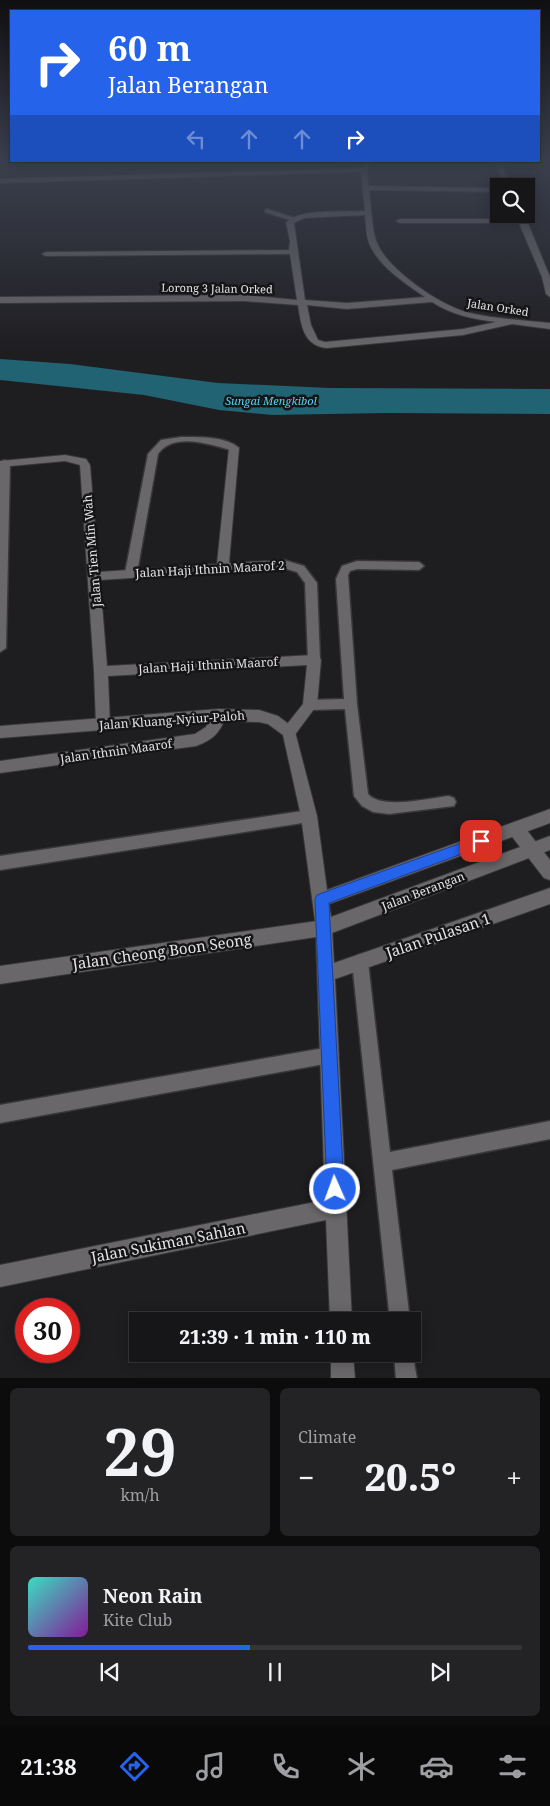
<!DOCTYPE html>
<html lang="en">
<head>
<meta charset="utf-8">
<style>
  body { margin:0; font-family:"Noto Serif",serif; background:#232325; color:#f1f3f6; height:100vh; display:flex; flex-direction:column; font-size:19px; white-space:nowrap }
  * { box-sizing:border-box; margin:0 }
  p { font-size:16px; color:#9e9fa2 }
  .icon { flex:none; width:28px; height:28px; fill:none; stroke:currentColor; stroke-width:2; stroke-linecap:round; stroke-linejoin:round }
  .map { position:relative; height:1378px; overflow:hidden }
  .sheet { display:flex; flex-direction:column; gap:10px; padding:10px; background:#0c0c0d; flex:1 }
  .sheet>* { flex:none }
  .banner { position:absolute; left:10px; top:10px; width:530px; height:152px; border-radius:0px; box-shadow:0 2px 12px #0003,0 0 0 1px #353537; background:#2563eb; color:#fff; overflow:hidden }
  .tools { position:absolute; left:490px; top:178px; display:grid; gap:10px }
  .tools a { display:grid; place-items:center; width:45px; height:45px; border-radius:0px; background:#161618; box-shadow:0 2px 12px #0003,0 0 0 1px #353537; font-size:25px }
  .speed { position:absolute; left:15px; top:1298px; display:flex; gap:10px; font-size:25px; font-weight:700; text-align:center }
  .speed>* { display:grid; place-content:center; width:65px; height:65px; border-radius:50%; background:#161618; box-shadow:0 2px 12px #0003,0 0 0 1px #353537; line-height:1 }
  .speed .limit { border:8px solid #d22; background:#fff; color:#111 }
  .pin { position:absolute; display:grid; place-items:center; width:42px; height:42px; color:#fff; margin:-21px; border-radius:10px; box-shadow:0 2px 8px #0006 }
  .me { position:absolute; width:55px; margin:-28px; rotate:358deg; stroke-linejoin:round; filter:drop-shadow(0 0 4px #0008) }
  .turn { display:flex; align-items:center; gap:18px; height:105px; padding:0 15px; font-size:22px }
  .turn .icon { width:65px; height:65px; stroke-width:2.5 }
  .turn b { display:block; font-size:35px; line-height:42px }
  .lanes { display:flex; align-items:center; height:48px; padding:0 15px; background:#0003; justify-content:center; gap:25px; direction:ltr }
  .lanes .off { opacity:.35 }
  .big { font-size:38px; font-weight:800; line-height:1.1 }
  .sheet .tile { flex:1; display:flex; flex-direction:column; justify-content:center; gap:8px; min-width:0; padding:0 18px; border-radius:8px; background:#232325 }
  .sheet .dial { align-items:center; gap:0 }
  .dial b { font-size:65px; line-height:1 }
  .song { display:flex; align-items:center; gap:15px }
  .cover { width:60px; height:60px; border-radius:8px; background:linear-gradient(135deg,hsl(170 70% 55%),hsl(290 70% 35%)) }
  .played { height:5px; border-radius:2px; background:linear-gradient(90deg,#2563eb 45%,#353537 45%) }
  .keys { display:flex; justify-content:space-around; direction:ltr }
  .heat { display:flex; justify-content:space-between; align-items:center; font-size:28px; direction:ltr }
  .sheet .tiles { flex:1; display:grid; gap:10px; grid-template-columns:1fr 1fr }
  .tile:last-child { grid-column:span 2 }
  .trip { position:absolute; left:129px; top:1312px; width:292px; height:50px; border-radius:0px; background:#161618; box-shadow:0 2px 12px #0003,0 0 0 1px #353537; font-weight:800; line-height:50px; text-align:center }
  .tabs { display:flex; height:80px; justify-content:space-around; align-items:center; background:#09090a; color:#9e9fa2 }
  .tabs .icon { width:35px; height:35px }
  .tabs .current { color:#2563eb }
  .tabs b { font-size:22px; color:#f1f3f6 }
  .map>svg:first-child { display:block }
  .water { fill:#216373 }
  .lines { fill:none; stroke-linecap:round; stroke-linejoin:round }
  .service-casing { stroke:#383839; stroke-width:3 }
  .minor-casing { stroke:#383839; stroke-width:2 }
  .tertiary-casing { stroke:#383839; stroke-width:2 }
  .service { fill:#69676a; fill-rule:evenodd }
  .minor { fill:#69676a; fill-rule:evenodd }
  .tertiary { fill:#69676a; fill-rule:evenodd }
  .route { fill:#2563eb; stroke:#184099 }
  .labels { text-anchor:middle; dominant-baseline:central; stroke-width:5; stroke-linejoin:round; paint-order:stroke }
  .far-street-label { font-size:11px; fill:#e3e2e4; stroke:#151416 }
  .far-water-label { font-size:11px; font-style:italic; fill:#56d4f2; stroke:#151416 }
  .street-label { font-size:12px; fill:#e3e2e4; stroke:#151416 }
  .near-street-label { font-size:15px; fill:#e3e2e4; stroke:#151416 }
</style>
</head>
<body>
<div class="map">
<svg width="550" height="1379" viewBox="0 0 550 1379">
  <rect width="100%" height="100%" fill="#1e1d20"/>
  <polygon class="water" points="0,359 70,364 218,383 329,388 550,389 550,414 386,413 272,415 219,410 144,395 0,380"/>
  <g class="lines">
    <defs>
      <g id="service">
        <polygon points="267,209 295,218 296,219 293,221 265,212 265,210"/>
        <path d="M181,437C198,437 226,436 239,448L234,451C212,445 174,431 158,454L137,573L131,577L127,576L125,573L148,454L161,440Z"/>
        <polygon points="5,460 10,463 6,648 0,652 0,467 2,461"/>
        <polygon points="284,560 304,566 317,583 320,660 318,663 310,663 308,660 305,583 297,572 280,567 279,564 280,561"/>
        <path d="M357,561L419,562L424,566L419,570L357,569L350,571L348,575L357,704L368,794C382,810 429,798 449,796L454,798L456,802L454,806L389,814L373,812L362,806L354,796L345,709L310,710L306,708L304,705L306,702L310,700L344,699L336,579L342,566Z"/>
        <polygon points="309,810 314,812 316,816 314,820 309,822 0,870 0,856"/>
        <polygon points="360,954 366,957 368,962 390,1152 550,1121 550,1139 392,1170 410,1321 390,1321 352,962 354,957"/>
        <polygon points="330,1047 336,1049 338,1055 336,1061 330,1063 0,1123 0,1105"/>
        <polygon points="412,1350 417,1379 396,1379 394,1354 412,1354"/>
      </g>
      <g id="minor">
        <path d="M366,161H372L367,170L368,186L499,188V192L369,190C371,204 372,231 377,243C388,270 442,307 470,313C496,319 524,320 550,323V329L512,324L463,335L327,348C303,346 301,324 298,305L244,301L0,303V297L244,295L297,300L290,254L46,256L42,254L46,252L289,250L290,241L286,223C297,208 346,212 365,211L361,172L0,183V179L362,168ZM365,215C366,224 366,235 369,243C378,266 406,284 425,297L347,303L305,300L294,223L304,218ZM432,302C452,315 473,319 496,322L463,329L325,342L318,340L311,325L307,305L347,309Z"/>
        <polygon points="470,161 526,161 501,163 511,186 505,186 495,163"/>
        <polygon points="516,214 522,214 527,221 550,277 550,297 546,294 542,277 519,223 400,223 396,221 400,219 517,219"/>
        <polygon points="234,445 239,448 229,563 284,560 290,564 284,568 100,580 107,666 314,655 319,656 321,660 317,705 294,736 289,738 284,736 282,732 284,728 303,704 307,665 108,676 110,724 108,728 103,730 98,728 96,724 94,671 80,465 65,461 0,467 0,461 65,455 86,459 90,465 99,572 217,564 229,448"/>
        <path d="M219,709L224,711L226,715C221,732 213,740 196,746L0,773V761L195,734L206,727L214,711Z"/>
        <polygon points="516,822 522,824 550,860 550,880 544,878 510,834 508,829 510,824"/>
        <polygon points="550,888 550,904 335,979 352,1321 330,1321 326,1220 0,1287 0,1265 325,1200 316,937 0,984 0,966 324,920 330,922 332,928 334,963"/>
        <polygon points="331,1354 353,1354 355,1379 331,1379"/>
      </g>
      <polygon id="tertiary" points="219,709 259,710 278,716 294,728 317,816 327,890 550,809 550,823 329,904 331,917 550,836 550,850 324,936 318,934 316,928 301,816 283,735 268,724 259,722 219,721 0,738 0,726"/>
    </defs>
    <use href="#service" class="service-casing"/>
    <use href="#minor" class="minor-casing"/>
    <use href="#tertiary" class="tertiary-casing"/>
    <use href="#service" class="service"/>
    <use href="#minor" class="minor"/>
    <use href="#tertiary" class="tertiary"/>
  </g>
  <linearGradient id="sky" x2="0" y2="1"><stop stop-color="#101012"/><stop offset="0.45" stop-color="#3b404e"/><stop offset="1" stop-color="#3b404e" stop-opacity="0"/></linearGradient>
  <rect width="550" height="354" fill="url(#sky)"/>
  <polygon class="route" points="481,836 486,837 488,841 486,845 329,903 344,1189 341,1195 335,1198 329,1195 327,1189 315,899 317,895 322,893"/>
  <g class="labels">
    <g class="far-street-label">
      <text transform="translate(217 288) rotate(1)">Lorong 3 Jalan Orked</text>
      <text transform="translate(498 307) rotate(9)">Jalan Orked</text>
    </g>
    <g class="far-water-label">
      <text x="271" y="400">Sungai Mengkibol</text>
    </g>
    <g class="street-label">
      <text transform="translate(92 551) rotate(-95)">Jalan Tien Min Wah</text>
      <text transform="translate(210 569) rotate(-3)">Jalan Haji Ithnin Maarof 2</text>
      <text transform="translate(208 665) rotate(-3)">Jalan Haji Ithnin Maarof</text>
      <text transform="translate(172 720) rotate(-4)">Jalan Kluang-Nyiur-Paloh</text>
      <text transform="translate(116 751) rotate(-8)">Jalan Ithnin Maarof</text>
      <text transform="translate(423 891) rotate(-21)">Jalan Berangan</text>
    </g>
    <g class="near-street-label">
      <text transform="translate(438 935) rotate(-19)">Jalan Pulasan 1</text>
      <text transform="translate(162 951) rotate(-8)">Jalan Cheong Boon Seong</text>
      <text transform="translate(168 1242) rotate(-11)">Jalan Sukiman Sahlan</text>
    </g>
  </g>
</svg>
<div class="tools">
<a><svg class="icon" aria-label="search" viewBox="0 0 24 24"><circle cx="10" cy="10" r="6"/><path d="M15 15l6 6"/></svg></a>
</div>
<div class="speed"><div class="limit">30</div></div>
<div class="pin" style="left:481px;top:841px;background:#d93025"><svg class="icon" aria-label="arrive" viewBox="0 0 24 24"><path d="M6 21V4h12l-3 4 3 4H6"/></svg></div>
<svg class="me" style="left:335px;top:1189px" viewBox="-20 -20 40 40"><circle r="17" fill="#2563eb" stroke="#fff" stroke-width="3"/><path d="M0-11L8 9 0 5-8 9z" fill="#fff"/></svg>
<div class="trip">21:39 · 1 min · 110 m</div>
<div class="banner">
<div class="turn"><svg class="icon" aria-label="right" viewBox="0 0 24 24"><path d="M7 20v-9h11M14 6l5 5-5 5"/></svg><div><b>60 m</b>Jalan Berangan</div></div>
<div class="lanes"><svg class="icon off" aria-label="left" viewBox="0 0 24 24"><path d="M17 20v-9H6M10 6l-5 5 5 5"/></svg><svg class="icon off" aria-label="ahead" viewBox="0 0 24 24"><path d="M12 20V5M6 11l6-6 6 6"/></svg><svg class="icon off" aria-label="ahead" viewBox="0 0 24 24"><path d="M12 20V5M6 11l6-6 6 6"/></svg><svg class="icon" aria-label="right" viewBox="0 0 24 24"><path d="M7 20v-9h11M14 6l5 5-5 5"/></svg></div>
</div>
</div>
<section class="sheet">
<div class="tiles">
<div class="tile dial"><b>29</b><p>km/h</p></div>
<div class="tile"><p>Climate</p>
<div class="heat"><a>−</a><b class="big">20.5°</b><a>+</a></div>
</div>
<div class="tile">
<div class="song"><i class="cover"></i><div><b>Neon Rain</b><p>Kite Club</p></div></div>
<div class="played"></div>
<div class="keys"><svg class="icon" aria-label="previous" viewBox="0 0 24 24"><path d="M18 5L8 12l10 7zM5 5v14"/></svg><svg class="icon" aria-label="pause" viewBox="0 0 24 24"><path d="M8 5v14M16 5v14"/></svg><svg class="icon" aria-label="next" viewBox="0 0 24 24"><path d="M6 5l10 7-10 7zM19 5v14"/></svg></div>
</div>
</div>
</section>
<nav class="tabs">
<b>21:38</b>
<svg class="icon current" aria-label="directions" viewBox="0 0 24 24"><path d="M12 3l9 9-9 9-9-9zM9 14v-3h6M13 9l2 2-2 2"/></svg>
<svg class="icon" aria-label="music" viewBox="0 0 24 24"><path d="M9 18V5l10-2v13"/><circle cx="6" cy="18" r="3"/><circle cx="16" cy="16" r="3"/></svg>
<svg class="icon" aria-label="phone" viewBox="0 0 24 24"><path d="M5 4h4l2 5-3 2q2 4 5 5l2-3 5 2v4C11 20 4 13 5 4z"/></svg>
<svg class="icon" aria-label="climate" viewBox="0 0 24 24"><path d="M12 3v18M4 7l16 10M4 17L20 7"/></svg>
<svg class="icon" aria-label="car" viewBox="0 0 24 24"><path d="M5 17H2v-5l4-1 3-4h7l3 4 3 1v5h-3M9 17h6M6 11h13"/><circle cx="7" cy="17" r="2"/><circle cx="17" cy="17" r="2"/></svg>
<svg class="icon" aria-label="filters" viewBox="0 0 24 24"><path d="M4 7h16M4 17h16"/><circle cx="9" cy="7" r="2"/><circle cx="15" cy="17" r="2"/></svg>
</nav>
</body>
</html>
